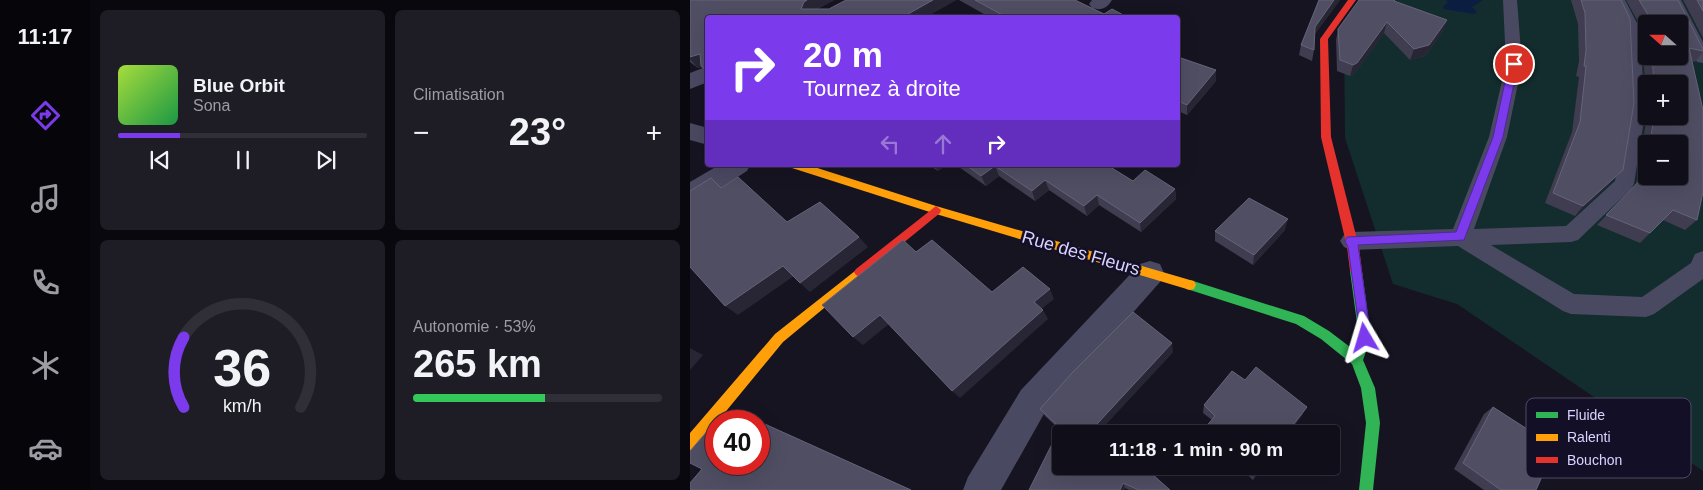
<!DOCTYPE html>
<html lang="fr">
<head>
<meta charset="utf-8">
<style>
  body { margin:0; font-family:Helvetica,sans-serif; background:#1e1d26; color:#f1f3f6; height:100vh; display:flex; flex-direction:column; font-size:19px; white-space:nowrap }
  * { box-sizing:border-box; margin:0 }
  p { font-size:16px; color:#9c9ca2 }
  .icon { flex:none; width:28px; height:28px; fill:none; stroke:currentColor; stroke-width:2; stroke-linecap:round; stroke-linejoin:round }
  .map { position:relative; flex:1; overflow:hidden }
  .details { display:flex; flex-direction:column; gap:10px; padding:10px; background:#09080e; width:600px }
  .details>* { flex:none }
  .top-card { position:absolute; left:15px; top:15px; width:475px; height:152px; border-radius:5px; box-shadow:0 5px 20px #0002,0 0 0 1px #302f38; background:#7c3aed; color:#fff; overflow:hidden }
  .needle { width:32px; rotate:291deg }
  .tools { position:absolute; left:948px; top:15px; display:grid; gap:10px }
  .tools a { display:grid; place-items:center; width:50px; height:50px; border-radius:5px; background:#100f19; box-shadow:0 5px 20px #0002,0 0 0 1px #302f38; font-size:25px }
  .speed { position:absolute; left:15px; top:410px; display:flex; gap:10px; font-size:25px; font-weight:700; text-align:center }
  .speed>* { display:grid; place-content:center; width:65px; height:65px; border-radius:50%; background:#100f19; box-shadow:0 5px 20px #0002,0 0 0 1px #302f38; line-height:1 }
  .speed .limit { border:8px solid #d22; background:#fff; color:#111 }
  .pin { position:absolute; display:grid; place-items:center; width:42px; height:42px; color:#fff; margin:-21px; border:2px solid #fff; border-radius:50%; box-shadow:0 1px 5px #0007 }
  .me { position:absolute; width:55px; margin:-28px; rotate:353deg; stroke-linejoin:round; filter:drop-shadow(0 0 4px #0008) }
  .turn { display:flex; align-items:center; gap:18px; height:105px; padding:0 15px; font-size:22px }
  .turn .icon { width:65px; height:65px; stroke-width:2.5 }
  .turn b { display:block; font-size:35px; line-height:42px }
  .lanes { display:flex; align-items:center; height:48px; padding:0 15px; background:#0003; justify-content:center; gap:25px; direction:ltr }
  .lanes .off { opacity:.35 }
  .big { font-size:38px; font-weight:800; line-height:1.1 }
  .details .widget { flex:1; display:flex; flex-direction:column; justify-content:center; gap:8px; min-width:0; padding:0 18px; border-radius:8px; background:#1e1d26 }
  .details .dial { align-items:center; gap:0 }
  .dial svg { height:130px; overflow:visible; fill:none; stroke:#302f38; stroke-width:7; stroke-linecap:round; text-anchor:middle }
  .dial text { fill:#f1f3f6; stroke:none }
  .song { display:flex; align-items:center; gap:15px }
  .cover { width:60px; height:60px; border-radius:8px; background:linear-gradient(135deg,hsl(80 70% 55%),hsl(140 70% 35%)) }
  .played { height:5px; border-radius:2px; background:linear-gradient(90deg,#7c3aed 25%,#302f38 25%) }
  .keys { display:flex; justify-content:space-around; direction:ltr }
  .heat { display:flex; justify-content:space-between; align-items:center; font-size:28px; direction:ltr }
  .charge { height:8px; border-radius:4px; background:linear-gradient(90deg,#34c759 53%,#302f38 0) }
  .details .tiles { flex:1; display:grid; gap:10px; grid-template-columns:repeat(2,1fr) }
  .trip { position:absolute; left:362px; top:425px; width:288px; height:50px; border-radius:5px; background:#100f19; box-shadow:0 5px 20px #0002,0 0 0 1px #302f38; font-weight:800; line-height:50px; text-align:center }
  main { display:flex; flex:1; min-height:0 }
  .dock { display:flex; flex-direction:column; width:90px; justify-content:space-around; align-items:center; background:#06060a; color:#9c9ca2 }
  .dock .icon { width:35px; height:35px }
  .dock .selected { color:#7c3aed }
  .dock b { font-size:22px; color:#f1f3f6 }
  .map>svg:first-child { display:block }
  .green { fill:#132c2d; fill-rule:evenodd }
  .water { fill:#0b1e41 }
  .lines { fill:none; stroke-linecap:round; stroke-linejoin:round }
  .lane { fill:#4a4962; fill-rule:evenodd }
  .street { fill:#4a4962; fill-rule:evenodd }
  .fast { fill:#30b455; fill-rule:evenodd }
  .slow { fill:#ff9f0a; fill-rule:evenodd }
  .jam { fill:#e5322d; fill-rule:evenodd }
  .wall { fill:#403d50; fill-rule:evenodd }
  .shaded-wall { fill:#282635 }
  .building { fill:#504e63; stroke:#66637b }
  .route { fill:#7c3aed; stroke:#51269a }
  .labels { text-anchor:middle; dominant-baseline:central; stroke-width:5; stroke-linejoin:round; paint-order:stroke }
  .street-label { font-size:18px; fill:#d9d4ff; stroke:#130f26 }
  .key { fill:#130f26; stroke:#4e4a67; stroke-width:1 }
  .key-label { font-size:14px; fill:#d9d4ff }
</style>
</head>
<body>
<main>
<nav class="dock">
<b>11:17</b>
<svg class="icon selected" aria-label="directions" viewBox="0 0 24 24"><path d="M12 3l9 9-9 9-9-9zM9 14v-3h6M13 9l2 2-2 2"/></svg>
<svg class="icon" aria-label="music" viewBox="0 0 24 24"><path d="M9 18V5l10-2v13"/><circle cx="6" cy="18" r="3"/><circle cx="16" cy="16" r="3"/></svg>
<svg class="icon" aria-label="phone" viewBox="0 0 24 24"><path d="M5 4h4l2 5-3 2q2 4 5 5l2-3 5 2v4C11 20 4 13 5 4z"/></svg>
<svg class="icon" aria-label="climate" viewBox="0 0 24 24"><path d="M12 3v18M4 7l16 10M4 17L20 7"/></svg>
<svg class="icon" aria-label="car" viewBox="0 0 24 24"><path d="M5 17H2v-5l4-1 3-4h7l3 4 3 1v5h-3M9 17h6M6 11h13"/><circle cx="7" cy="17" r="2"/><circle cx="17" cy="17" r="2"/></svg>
</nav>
<section class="details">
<div class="tiles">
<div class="widget">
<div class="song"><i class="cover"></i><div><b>Blue Orbit</b><p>Sona</p></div></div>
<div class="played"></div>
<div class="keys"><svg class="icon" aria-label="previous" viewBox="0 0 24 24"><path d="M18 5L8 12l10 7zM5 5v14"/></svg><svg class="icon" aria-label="pause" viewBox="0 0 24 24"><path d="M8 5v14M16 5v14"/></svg><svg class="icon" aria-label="next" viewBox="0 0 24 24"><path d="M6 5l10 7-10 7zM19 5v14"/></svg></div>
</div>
<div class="widget"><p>Climatisation</p>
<div class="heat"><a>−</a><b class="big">23°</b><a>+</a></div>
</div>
<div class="widget dial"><svg viewBox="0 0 100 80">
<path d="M14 69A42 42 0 1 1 86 69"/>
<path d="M14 69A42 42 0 0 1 14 26" stroke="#7c3aed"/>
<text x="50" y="56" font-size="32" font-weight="700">36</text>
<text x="50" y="72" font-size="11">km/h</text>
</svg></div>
<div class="widget"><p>Autonomie · 53%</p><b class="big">265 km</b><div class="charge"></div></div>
</div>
</section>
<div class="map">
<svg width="1013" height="490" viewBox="0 0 1013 490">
  <rect width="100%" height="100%" fill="#161421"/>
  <path class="green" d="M673,0H1013V471L767,304L703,284L655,138L654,30ZM956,24H989V56H956ZM956,84H989V116H956ZM956,144H989V176H956Z"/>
  <polygon class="water" points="756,0 793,0 782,7 787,12 784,14 754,9 753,7 758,2"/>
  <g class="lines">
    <g class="lane">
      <polygon points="813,0 827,0 832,64 817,137 784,229 876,226 925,181 937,114 934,29 921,0 935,0 950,29 955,114 944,184 941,189 888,240 881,242 801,245 884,294 952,297 1001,263 1005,254 1013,251 1013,279 964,314 956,317 881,314 873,311 768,246 661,250 654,247 650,241 654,235 661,232 763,229 799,137 816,64"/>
      <polygon points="977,0 991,0 1013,42 1013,63 1007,62 1005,58"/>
    </g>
    <g class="street">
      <path d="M402,0H422C417,8 412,11 402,8L399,4Z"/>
      <polygon points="18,66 18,82 0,89 0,73"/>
      <polygon points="0,123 18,128 18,145 0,140"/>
      <polygon points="29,165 60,165 57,171 9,202 0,205 0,182"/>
      <polygon points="460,261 470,264 474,273 470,282 355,412 311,490 273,490 278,477 331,390 450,264"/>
    </g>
    <polygon class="fast" points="666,266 670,268 672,271 681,338 673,360 685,388 690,423 683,490 669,490 676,423 671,388 662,364 631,339 606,324 500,290 496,289 494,285 496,281 500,280 614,316 639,331 664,350 669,338 660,271 662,268"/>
    <g class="slow">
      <polygon points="101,165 118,165 246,206 500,280 504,281 506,285 504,289 500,290 246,214 102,168"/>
      <polygon points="170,267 174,269 176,272 174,275 93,342 5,449 0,451 0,433 85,334"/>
    </g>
    <g class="jam">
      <polygon points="658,0 666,0 638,39 641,137 669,247 672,271 670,274 666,276 662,274 660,271 657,247 631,137 630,39"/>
      <polygon points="246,206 251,210 250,213 174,275 170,277 166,275 164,272 166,269"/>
    </g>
  </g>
  <g class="wall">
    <polygon points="0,0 144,0 127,9 139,9 266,0 234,18 18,18 18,74 11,67 8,68 0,62"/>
    <polygon points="269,0 385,0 414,14 439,18 301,18"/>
    <polygon points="629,0 650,0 624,35 624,50 622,61 609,55 611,45"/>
    <polygon points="881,0 931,0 933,170 923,180 885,216 855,203 882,132 889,77 886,76 889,61 888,24"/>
    <path d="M936,0H988L1013,49V52L1005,62L1002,61L1011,200L1007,220L995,230L973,220L950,243L907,225L946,185L957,116H989V84H956V104L952,29ZM956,24H989V56H956ZM956,144H989L956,176Z"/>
    <polygon points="993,0 1013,0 1013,38"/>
    <polygon points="705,2 753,31 735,56 720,60 694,33 664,74 660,76 647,71 646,40 648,29"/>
    <polygon points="488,57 526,70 526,81 497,115 488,111"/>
    <polygon points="239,165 256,165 248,171"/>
    <polygon points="266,165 417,165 443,181 485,189 486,199 451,232 409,205 397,216 359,190 345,201 309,176 296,186"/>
    <polygon points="595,230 563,265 525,241 525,231"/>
    <polygon points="483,352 412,428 480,490 439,490 435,488 370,430 355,416 350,409"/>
    <polygon points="555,380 613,414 598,434 514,434 514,429 522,420 513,413 514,405"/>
    <polygon points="803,407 846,490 794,490 764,469 794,414"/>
    <polygon points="548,466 573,466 563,480"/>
  </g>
  <g class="shaded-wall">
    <polygon points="117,0 144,0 120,12 111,9 114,2"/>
    <polygon points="243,0 266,0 234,18 211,18"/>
    <polygon points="644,0 650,0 622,38 625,27"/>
    <polygon points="757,20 753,31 735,56 720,60 724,49"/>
    <polygon points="697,22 694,33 664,74 660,76 663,65"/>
    <polygon points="10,54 18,65 8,68 0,59 0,57"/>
    <polygon points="526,70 526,81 497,115 497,105"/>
    <polygon points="244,165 256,165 248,171"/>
    <polygon points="305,166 309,176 296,186 291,176"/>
    <polygon points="933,170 923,180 885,216 893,206"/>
    <polygon points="355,180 359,190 345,201 342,191"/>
    <polygon points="485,189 486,199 451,232 450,223"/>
    <polygon points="407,195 409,205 397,216 394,206"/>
    <polygon points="598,219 595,230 563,265 564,255"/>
    <polygon points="169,237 178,247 120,292 110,283"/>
    <polygon points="93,266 104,276 48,315 35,306"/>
    <polygon points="360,289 364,299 349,311 344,302"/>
    <polygon points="353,310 358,319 270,398 262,391"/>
    <polygon points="190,315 199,324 173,345 163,337"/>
    <polygon points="482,343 483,352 410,431 407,424"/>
    <polygon points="0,348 13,355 0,370"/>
    <polygon points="617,407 613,414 598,434 596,434"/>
    <polygon points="571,466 573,466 563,480 565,474"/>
    <polygon points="433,483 435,488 435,490 430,490"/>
  </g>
  <g class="building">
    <polygon points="0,0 117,0 114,2 111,9 139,9 156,0 243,0 211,18 18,18 18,72 11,66 10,54 0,57"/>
    <polygon points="285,0 385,0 414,14 422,9 439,18 318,18"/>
    <polygon points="629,0 644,0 625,27 624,50 611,45"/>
    <polygon points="669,0 705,0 704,1 757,20 739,45 724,49 697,22 667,63 663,65 650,60 648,29"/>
    <polygon points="891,0 931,0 940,19 944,103 933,170 893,206 863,193 890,122 896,66 894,66 896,50 895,13"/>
    <polygon points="949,0 988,0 1013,49 1013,51 999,48 1013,110 1013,192 1007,220 983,210 960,233 916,215 955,175 956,170 956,176 989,176 989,144 960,144 964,116 989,116 989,84 964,84 962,56 989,56 989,24 960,24 960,18"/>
    <polygon points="1007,0 1013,0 1013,11"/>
    <polygon points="488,57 526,70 497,105 488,101"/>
    <polygon points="276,165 417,165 443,181 455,170 485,189 450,223 407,195 394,206 355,180 342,191 305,166 291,176"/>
    <polygon points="48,177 97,222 130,202 169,237 110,283 93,266 35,306 0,267 0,191 21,178 31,188"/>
    <polygon points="559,198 598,219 564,255 525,231"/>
    <polygon points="213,240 226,252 242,240 302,292 333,267 360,289 344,302 353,310 262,391 190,315 163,337 132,305"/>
    <polygon points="443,312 482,343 407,424 418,434 371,434 371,466 453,466 480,490 449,490 433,483 430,490 339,490 370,428 350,409 382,373"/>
    <polygon points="566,367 617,407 596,434 519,434 514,429 525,416 514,405 542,371 555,380"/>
    <polygon points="803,407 865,447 846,490 811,490 773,463"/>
    <polygon points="32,415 45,421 26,421"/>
    <polygon points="57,416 221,490 2,490 0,489 0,483 12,469 0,463 0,451 26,421 26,464 69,464 69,421 52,421"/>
    <polygon points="556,466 571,466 565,474"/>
  </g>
  <polygon class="route" points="824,61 828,64 813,137 774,240 668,245 681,338 680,342 675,343 671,342 658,247 655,241 657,237 766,232 803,137 819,64"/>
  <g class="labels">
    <g class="street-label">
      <text transform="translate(391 253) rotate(16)">Rue des Fleurs</text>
    </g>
  </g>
  <rect x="836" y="398" width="165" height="80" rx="8" class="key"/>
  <rect x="846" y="412" width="22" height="6" fill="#30b455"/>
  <rect x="846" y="434" width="22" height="7" fill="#ff9f0a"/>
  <rect x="846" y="457" width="22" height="6" fill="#e5322d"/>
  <g class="key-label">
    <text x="877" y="420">Fluide</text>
    <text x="877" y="442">Ralenti</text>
    <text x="877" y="465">Bouchon</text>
  </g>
</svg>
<div class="tools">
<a><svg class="needle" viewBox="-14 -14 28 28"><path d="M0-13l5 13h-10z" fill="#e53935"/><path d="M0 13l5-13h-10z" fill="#9c9ca2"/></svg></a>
<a>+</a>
<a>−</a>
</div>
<div class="speed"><div class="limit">40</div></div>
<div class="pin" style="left:824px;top:64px;background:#d93025"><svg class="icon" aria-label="arrive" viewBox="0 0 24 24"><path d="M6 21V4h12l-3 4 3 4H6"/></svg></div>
<svg class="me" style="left:675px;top:338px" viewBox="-20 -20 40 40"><path d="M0-17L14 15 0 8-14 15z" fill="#7c3aed" stroke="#fff" stroke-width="4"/></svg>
<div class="trip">11:18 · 1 min · 90 m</div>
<div class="top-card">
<div class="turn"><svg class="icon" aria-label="right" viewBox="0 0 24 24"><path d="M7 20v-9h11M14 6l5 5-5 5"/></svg><div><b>20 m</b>Tournez à droite</div></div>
<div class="lanes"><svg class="icon off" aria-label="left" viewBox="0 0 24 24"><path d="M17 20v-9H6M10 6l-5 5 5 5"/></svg><svg class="icon off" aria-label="ahead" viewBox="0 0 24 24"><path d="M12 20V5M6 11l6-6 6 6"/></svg><svg class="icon" aria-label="right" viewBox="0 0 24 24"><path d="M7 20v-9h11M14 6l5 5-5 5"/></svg></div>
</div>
</div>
</main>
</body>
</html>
